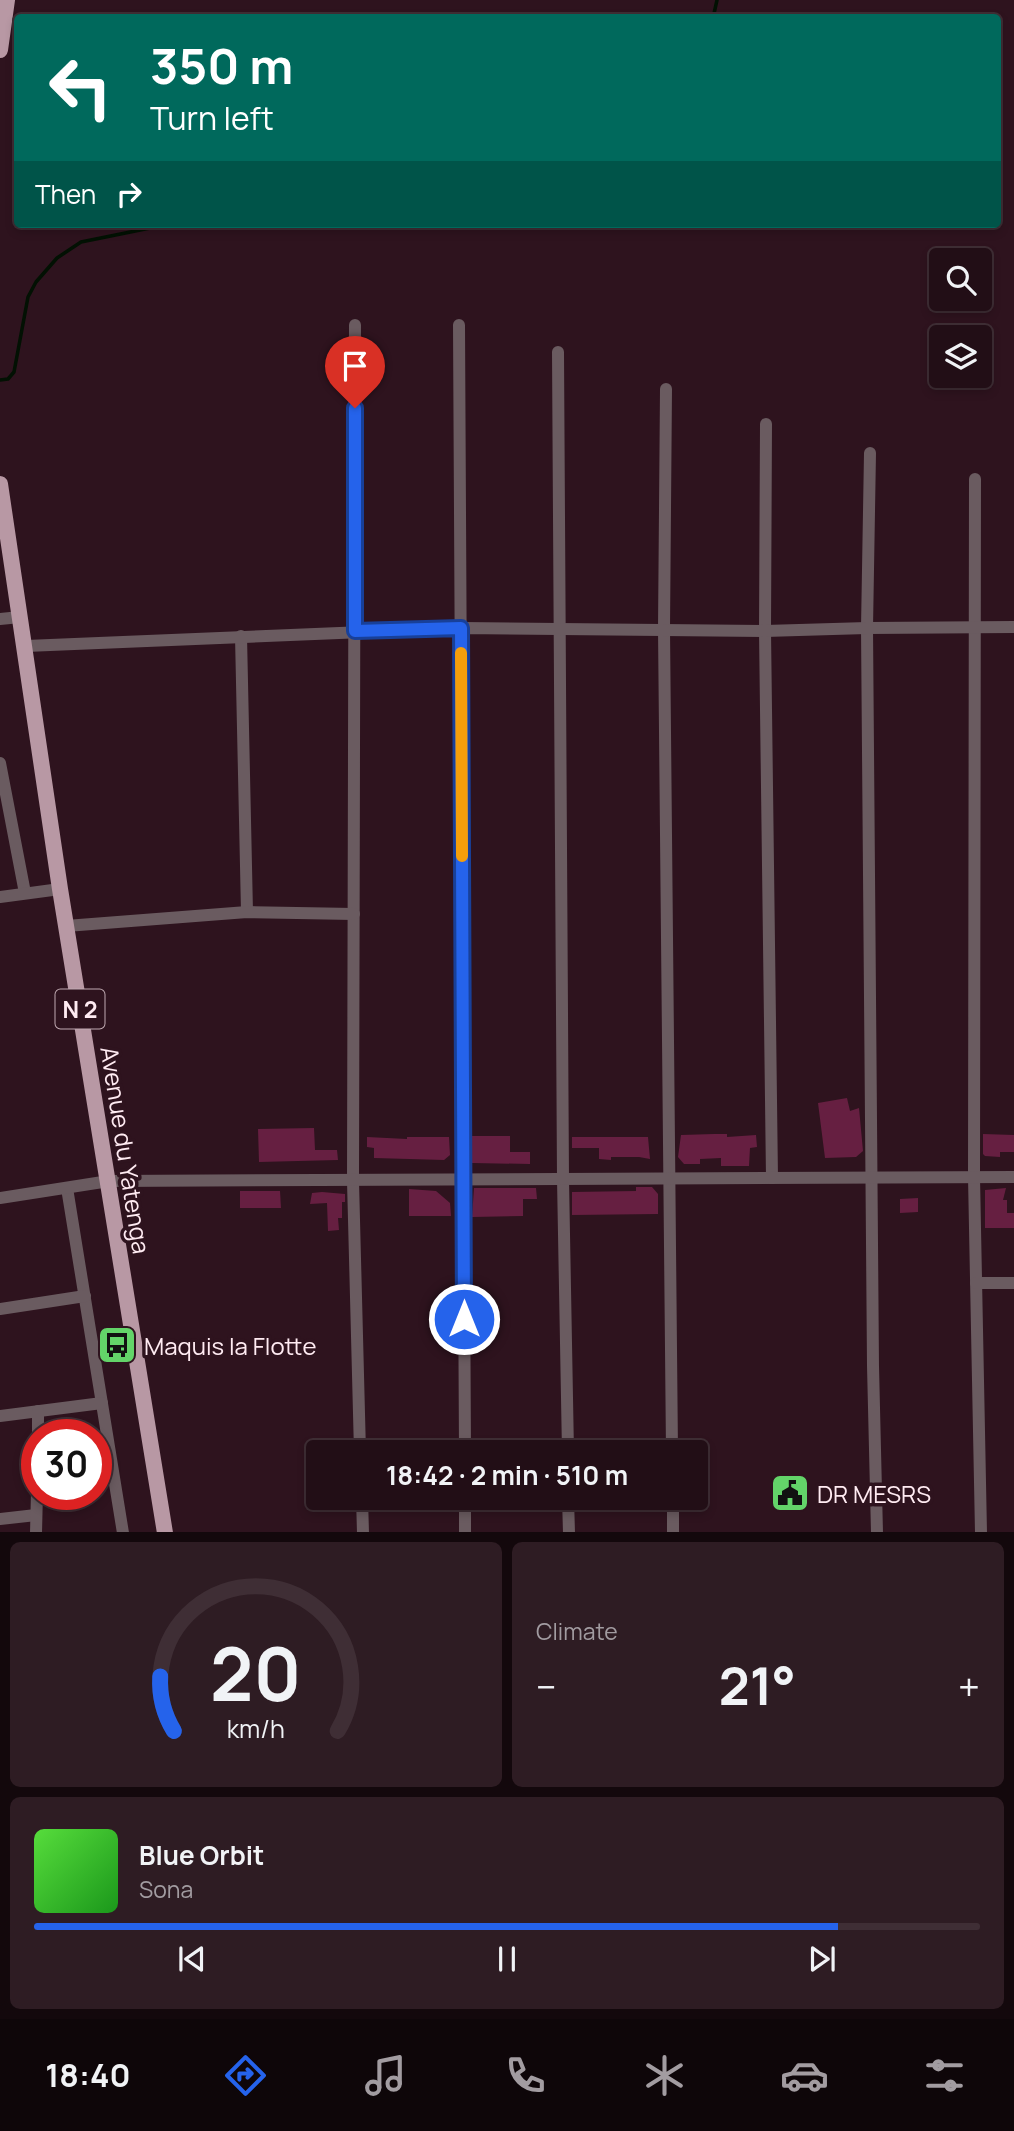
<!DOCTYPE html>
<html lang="en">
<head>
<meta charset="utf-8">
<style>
  body { margin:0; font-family:Manrope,sans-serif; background:#2e1c23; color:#f1f3f6; height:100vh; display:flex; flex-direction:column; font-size:26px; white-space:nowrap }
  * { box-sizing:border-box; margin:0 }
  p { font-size:23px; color:#a29ca1 }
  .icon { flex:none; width:38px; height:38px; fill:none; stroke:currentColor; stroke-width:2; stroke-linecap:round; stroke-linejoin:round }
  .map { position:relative; height:1532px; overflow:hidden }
  .side { display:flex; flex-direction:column; gap:10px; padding:10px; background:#13080c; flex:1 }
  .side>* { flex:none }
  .guide { position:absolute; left:14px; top:14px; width:987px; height:214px; border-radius:7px; box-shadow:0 4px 10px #0003,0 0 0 2px #3f2e35; background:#00695c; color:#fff; overflow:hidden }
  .buttons { position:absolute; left:929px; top:248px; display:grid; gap:14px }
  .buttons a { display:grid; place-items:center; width:63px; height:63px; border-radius:7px; background:#220e16; box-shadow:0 4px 10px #0003,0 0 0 2px #3f2e35; font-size:35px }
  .speed { position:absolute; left:21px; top:1419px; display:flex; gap:14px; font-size:35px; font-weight:700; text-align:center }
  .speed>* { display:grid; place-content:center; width:91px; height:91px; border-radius:50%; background:#220e16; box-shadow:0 4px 10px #0003,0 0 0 2px #3f2e35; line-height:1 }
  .speed .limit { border:10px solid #d22; background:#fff; color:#111 }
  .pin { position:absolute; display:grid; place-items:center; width:60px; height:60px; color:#fff; margin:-72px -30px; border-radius:50% 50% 50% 0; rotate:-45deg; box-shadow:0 0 7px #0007 }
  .pin .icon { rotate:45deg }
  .me { position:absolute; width:77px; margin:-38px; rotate:0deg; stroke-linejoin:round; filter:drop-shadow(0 0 5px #0008) }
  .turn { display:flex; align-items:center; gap:24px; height:147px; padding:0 21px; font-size:32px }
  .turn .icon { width:91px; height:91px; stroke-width:2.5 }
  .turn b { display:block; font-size:49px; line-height:60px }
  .then { display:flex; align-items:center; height:66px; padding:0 21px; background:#0003; gap:14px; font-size:26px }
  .big { font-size:52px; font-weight:700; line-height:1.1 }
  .side .card { flex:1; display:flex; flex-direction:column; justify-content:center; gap:10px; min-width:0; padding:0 24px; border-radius:10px; background:#2e1c23 }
  .side .dial { align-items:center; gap:0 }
  .dial svg { height:182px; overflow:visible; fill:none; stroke:#3f2e35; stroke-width:7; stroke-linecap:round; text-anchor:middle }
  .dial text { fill:#f1f3f6; stroke:none }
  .song { display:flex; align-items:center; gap:21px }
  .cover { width:84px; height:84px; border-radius:10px; background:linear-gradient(135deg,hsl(110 70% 55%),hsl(120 70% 35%)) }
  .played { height:7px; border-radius:4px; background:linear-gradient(90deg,#2563eb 85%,#3f2e35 85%) }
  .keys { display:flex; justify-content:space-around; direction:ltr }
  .heat { display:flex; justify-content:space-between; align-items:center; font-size:38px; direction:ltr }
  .side .tiles { flex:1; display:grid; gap:10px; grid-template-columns:1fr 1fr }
  .card:last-child { grid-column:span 2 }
  .trip { position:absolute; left:306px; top:1440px; width:402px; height:70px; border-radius:7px; background:#220e16; box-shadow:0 4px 10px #0003,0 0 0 2px #3f2e35; font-weight:700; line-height:70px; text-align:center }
  .tab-bar { display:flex; height:112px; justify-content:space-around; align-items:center; background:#0e0609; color:#a29ca1 }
  .tab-bar .icon { width:49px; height:49px }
  .tab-bar .selected { color:#2563eb }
  .tab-bar b { font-size:32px; color:#f1f3f6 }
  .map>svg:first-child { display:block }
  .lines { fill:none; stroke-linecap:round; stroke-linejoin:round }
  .stream { stroke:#021103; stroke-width:3.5 }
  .building { fill:#661f41 }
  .minor { stroke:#6a5b60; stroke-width:12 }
  .major { stroke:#b898a4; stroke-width:16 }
  .route-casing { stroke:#184099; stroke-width:18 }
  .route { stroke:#2563eb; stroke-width:12 }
  .slow { stroke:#f59e0b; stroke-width:12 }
  .labels { text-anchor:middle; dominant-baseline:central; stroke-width:7; stroke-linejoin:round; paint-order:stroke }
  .shield { fill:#2e131e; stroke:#c0aab2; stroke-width:2 }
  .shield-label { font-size:23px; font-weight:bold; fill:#ffebf2 }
  .street-label { font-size:24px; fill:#ffebf2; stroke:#2e131e }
  .poi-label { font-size:24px; fill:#ffebf2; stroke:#2e131e; text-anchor:start }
</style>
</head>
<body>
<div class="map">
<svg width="1014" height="1533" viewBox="0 0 1014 1533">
  <rect width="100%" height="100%" fill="#2e131e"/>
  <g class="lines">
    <g class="stream">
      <polyline points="713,18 717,0"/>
      <polyline points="217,224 229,224"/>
      <polyline points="0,380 8,379 14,372 28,297 36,282 57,258 81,242 155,227 185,224"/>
    </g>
  </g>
  <g class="building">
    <polygon points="847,1098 850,1111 859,1108 863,1151 856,1157 825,1158 818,1103"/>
    <polygon points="314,1128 315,1150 337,1150 338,1160 259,1162 258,1129"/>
    <polygon points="714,1134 727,1134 727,1137 756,1135 757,1147 750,1148 749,1166 721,1166 721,1158 700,1159 700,1164 684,1164 678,1157 681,1135"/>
    <polygon points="983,1134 1014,1135 1014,1152 1000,1152 1000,1157 985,1156 983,1154"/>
    <polygon points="472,1136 510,1136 510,1152 530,1152 530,1164 472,1163"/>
    <polygon points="367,1137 407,1139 407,1137 449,1137 450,1155 444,1160 374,1158 374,1148 367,1147"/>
    <polygon points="572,1137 648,1137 650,1159 639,1157 611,1157 611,1160 599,1159 599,1148 572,1148"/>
    <polygon points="636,1187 652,1187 658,1194 658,1214 572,1215 572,1192 636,1191"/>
    <polygon points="474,1188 536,1188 537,1199 523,1199 523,1216 472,1217"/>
    <polygon points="1006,1188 1003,1200 1007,1200 1007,1213 1014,1213 1014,1228 985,1228 985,1190"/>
    <polygon points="409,1189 436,1191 450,1203 451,1216 409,1216"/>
    <polygon points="240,1191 280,1191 281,1208 240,1208"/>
    <polygon points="322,1192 345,1194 345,1202 342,1202 342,1218 338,1218 339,1230 328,1231 327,1203 310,1204 312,1193"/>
    <polygon points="918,1198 918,1212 900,1213 900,1199"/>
  </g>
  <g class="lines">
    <g class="minor">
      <polyline points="355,325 353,1181 360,1452"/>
      <polyline points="459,325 465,1452"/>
      <polyline points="558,352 563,1179 568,1452"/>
      <polyline points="666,389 664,629 672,1452"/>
      <polyline points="766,424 765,631 772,1178"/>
      <polyline points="870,453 867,628 873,1366 877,1533"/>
      <polyline points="975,479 974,1177 981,1533"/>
      <polyline points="0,619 20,617"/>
      <polyline points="241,636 247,912"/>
      <polyline points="26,646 461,628 765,631 867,628 1014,627"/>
      <polyline points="0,763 25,893"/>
      <polyline points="0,897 60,889"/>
      <polyline points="66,926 247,912 354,914"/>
      <polyline points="67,1188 123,1533"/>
      <polyline points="0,1198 109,1181 1014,1177"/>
      <polyline points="976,1283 1014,1283"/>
      <polyline points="0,1309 85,1296"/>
      <polyline points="0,1416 102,1403"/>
      <polyline points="38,1435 38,1411"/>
      <polyline points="362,1498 363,1533"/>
      <polyline points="465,1498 465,1533"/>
      <polyline points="568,1498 569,1533"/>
      <polyline points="673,1498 673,1533"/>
      <polyline points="0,1519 36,1515"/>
      <polyline points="36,1533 37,1492"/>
    </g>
    <g class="major">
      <polyline points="0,50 7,0"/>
      <polyline points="0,484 60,889 165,1533"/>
    </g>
  </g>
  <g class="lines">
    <defs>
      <polyline id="route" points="355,408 355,631 461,628 464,1319"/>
    </defs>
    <use href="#route" class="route-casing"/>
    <use href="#route" class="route"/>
    <polyline class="slow" points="461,653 462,856"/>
  </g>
  <defs>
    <symbol id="bus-square" viewBox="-11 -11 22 22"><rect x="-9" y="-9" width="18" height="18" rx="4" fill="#63d469" stroke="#2e131e"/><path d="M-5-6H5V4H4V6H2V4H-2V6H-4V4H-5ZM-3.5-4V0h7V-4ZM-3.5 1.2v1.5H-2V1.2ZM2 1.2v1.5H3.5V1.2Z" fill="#111"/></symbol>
    <symbol id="civic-square" viewBox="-11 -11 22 22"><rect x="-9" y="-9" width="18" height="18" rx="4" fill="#63d469" stroke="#2e131e"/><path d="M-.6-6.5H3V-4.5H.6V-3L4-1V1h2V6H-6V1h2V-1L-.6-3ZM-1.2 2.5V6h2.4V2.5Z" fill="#111"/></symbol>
  </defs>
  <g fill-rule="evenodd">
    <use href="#bus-square" x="95" y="1323" width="44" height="44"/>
    <use href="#civic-square" x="768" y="1471" width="44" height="44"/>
  </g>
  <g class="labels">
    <rect class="shield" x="55.5" y="989.5" width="49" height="39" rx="5"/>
    <g class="shield-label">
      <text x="80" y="1009">N 2</text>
    </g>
    <g class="street-label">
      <text transform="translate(126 1150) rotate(81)">Avenue du Yatenga</text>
    </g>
    <g class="poi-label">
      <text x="144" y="1345">Maquis la Flotte</text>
      <text x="817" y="1493">DR MESRS</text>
    </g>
  </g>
</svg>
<div class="buttons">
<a><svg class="icon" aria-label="search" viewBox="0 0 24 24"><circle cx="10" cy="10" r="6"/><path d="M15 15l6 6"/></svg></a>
<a><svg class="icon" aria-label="layers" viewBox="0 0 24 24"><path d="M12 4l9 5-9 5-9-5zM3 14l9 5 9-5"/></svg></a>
</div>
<div class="speed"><div class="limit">30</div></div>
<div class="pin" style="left:355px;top:408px;background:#d93025"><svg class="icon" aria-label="arrive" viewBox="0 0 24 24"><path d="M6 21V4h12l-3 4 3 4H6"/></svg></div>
<svg class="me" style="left:464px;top:1319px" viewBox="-20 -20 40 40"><circle r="17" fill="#2563eb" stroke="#fff" stroke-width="3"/><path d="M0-11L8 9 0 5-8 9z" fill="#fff"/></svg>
<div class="trip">18:42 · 2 min · 510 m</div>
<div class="guide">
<div class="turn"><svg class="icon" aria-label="left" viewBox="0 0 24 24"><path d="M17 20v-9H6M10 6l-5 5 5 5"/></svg><div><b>350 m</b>Turn left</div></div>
<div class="then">Then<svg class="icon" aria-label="right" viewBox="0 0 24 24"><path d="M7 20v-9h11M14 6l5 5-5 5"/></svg></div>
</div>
</div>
<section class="side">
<div class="tiles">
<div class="card dial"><svg viewBox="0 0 100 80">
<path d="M14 69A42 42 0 1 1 86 69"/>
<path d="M14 69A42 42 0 0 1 8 45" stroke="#2563eb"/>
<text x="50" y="56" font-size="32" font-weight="700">20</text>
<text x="50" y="72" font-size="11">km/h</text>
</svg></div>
<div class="card"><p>Climate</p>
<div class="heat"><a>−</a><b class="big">21°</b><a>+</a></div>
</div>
<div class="card">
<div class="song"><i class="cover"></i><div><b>Blue Orbit</b><p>Sona</p></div></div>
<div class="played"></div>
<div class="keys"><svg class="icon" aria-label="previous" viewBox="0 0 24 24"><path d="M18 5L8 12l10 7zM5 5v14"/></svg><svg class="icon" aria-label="pause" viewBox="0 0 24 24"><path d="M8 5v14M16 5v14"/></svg><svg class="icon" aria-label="next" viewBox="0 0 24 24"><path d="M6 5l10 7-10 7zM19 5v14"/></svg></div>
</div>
</div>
</section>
<nav class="tab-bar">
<b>18:40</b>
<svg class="icon selected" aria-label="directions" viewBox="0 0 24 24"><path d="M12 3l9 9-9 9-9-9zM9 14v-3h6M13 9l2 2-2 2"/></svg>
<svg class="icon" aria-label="music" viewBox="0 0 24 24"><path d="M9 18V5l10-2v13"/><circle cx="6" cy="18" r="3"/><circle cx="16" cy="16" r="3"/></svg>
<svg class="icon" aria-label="phone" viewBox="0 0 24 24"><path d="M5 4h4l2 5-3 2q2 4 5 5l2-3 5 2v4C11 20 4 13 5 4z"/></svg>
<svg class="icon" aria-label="climate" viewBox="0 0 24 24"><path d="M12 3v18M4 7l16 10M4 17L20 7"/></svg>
<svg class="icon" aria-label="car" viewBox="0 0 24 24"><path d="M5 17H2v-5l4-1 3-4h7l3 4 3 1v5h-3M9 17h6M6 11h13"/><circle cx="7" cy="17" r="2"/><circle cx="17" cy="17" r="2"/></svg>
<svg class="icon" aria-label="filters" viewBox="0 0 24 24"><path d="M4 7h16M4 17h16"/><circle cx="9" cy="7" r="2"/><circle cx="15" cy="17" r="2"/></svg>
</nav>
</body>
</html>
